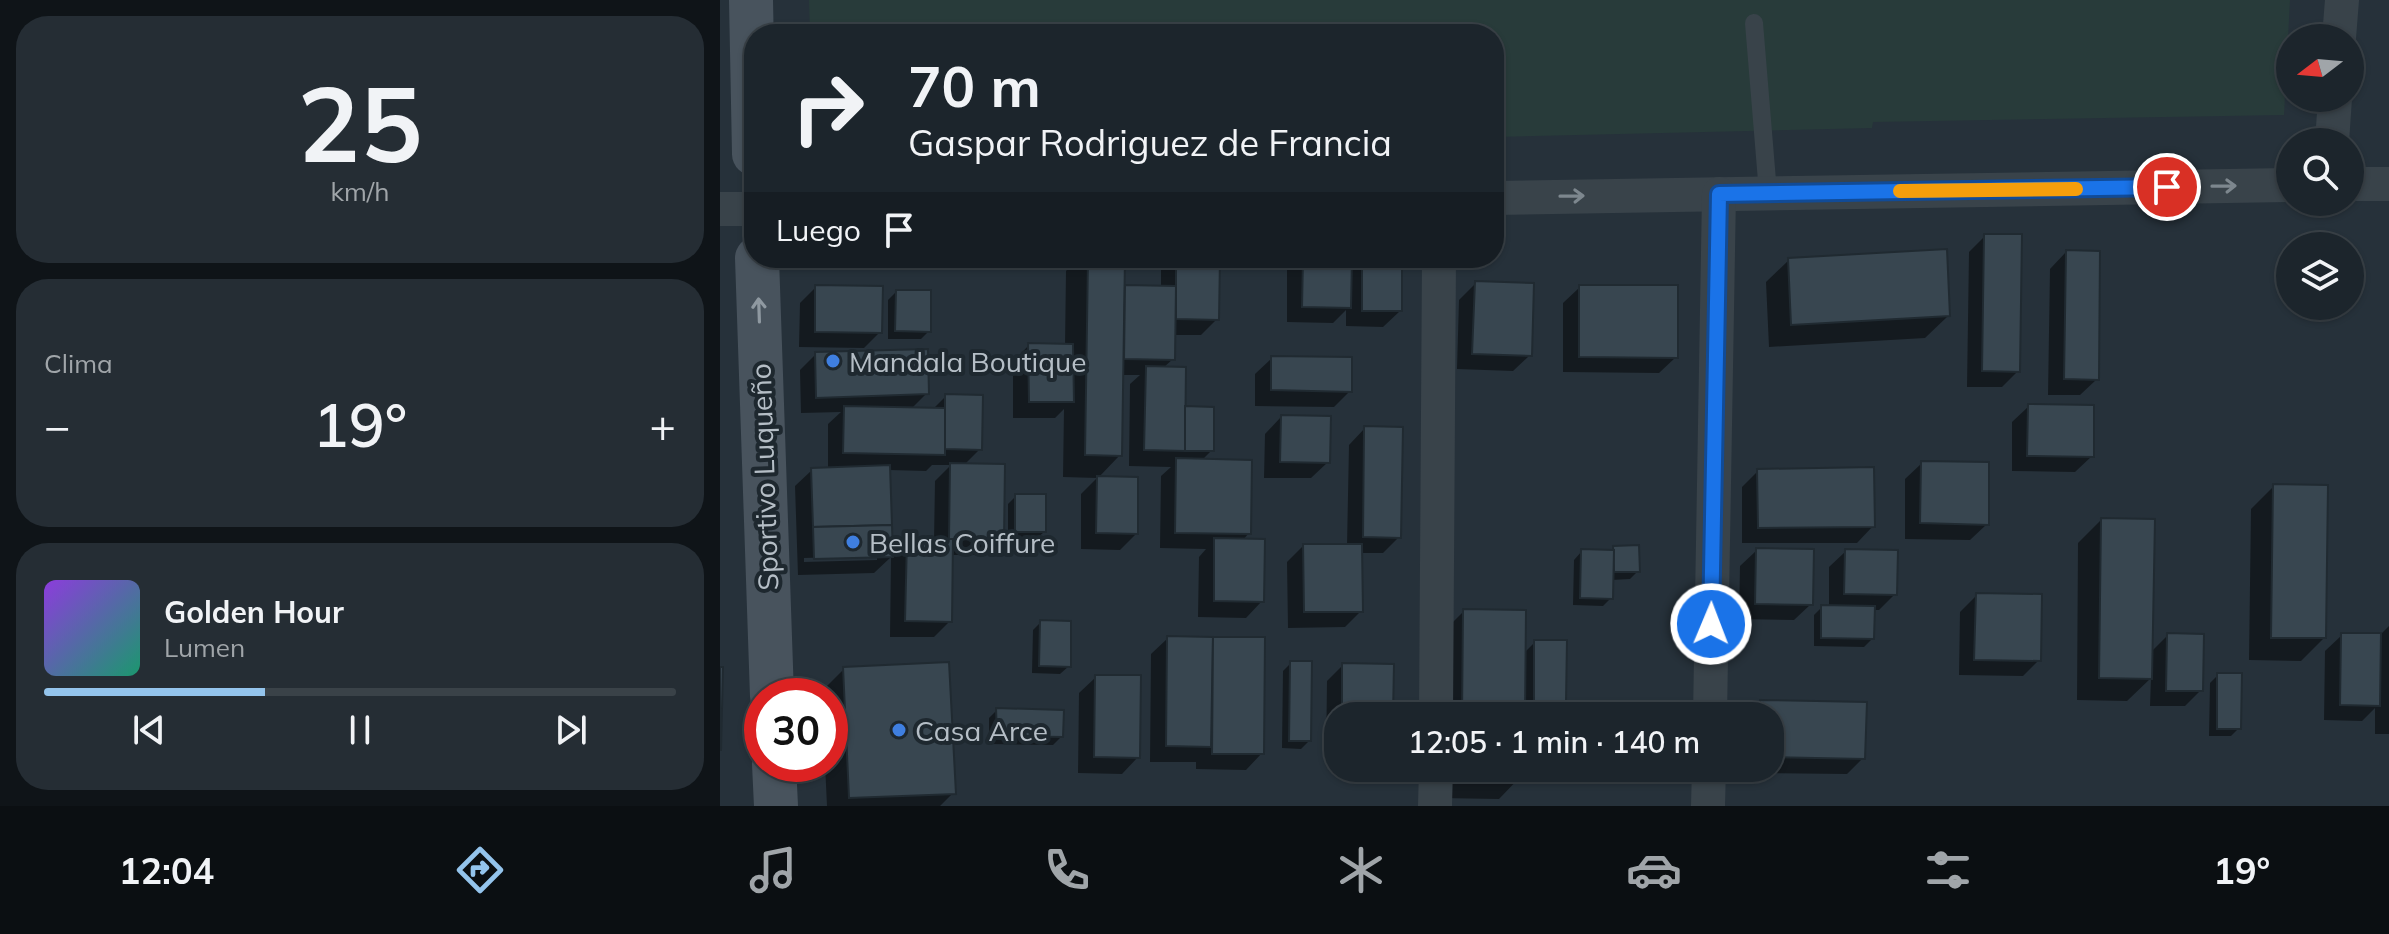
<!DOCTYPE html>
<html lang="es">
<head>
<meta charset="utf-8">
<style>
  body { margin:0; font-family:Mulish,sans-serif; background:#252d34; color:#f1f3f6; height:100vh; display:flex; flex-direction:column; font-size:30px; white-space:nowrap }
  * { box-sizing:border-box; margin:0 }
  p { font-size:26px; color:#a0a5a9 }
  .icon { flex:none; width:44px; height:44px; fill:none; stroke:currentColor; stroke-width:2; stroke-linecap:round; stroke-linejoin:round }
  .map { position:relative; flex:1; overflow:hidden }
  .side { display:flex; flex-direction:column; gap:16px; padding:16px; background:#0f1418; width:720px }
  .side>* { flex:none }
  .hud { position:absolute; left:24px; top:24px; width:760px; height:244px; border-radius:32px; box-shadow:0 2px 6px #0004,0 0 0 2px #3a4248; background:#1c252c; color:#f1f3f6; overflow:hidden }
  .needle { width:52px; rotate:254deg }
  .tools { position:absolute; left:1556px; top:24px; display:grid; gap:16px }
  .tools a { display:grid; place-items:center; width:88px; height:88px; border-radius:50%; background:#1c252c; box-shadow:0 2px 6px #0004,0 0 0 2px #3a4248; font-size:40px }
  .speed { position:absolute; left:24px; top:678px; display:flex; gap:16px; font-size:40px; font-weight:700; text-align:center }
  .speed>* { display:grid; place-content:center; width:104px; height:104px; border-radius:50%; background:#1c252c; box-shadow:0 2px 6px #0004,0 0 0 2px #3a4248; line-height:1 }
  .speed .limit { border:12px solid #d22; background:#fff; color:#111 }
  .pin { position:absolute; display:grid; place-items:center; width:68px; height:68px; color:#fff; margin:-34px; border:4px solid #fff; border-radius:50%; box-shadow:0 2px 8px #0007 }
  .me { position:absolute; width:88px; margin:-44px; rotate:1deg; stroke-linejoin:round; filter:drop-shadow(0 0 6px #0008) }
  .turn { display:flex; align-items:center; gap:28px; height:168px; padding:0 32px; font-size:36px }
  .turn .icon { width:104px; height:104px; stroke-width:2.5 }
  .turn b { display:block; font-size:56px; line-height:68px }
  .then { display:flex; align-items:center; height:76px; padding:0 32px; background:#0003; gap:16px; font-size:30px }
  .big { font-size:60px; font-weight:600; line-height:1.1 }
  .side .widget { flex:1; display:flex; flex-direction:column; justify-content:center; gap:12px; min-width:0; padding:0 28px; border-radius:32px; background:#252d34 }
  .side .dial { align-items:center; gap:0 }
  .dial b { font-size:104px; line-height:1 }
  .song { display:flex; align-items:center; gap:24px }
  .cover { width:96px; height:96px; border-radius:12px; background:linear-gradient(135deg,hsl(270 70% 55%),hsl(160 70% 35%)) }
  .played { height:8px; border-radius:4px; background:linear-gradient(90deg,#94c4ec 35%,#3a4248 35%) }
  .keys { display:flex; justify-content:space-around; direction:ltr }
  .heat { display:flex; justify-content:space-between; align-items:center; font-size:44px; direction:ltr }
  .trip { position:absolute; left:604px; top:702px; width:460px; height:80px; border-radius:32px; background:#1c252c; box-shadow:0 2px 6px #0004,0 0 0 2px #3a4248; font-weight:600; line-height:80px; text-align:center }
  .tab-bar { display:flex; height:128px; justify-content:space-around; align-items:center; background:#0b0f12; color:#a0a5a9 }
  .tab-bar .icon { width:56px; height:56px }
  .tab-bar .current { color:#94c4ec }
  .tab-bar b { font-size:36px; color:#f1f3f6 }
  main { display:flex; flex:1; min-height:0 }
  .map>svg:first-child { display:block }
  .pitch { fill:#283b3a }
  .shadow { fill:#0007; fill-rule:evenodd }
  .building { fill:#384650; stroke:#202a31; stroke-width:2 }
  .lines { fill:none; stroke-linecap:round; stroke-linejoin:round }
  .lane { stroke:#39434a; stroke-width:18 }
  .street { stroke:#39434a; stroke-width:34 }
  .secondary { stroke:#48535d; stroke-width:44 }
  .oneway { stroke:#7d878e }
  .oneway2 { stroke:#8f99a1 }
  .route-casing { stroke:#114b97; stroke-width:20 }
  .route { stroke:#1a73e8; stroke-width:14 }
  .slow { stroke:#f59e0b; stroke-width:14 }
  .shop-dot { fill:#3f7fe0; stroke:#1e282f; stroke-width:3 }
  .labels { text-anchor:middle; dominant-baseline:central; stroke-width:8; stroke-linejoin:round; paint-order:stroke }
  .poi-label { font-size:28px; fill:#b5bec6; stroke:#1e282f; text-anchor:start }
  .street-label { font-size:28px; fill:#b5bec6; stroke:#1e282f }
</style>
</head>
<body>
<main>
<section class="side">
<div class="widget dial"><b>25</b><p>km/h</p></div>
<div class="widget"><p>Clima</p>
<div class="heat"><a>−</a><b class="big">19°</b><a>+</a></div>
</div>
<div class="widget">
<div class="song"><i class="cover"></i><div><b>Golden Hour</b><p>Lumen</p></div></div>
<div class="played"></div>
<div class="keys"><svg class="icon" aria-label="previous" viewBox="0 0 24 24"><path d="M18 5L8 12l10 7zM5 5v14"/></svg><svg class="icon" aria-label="pause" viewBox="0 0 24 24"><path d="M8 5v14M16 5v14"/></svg><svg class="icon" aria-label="next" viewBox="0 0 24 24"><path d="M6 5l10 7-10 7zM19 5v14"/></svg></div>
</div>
</section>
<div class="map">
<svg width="1669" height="806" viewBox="0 0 1669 806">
  <rect width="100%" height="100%" fill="#26313a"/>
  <polygon class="pitch" points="89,0 1570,0 1564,115 1153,122 1152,128 774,137 774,34 90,34"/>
  <g class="shadow">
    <polygon points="1265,236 1298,371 1282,387 1247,387 1249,252"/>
    <polygon points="1346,252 1377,379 1360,395 1328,395 1330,269"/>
    <polygon points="358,258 403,258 402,290 405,287 441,287 441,258 498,258 497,319 481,335 453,335 453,359 443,368 463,408 492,450 481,461 529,533 522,541 542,601 526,618 478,617 479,557 486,549 440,548 441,476 451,467 409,466 410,384 420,375 401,375 400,455 378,478 416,534 400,550 361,549 361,494 377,478 343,477 344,409 335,418 293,418 293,362 309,345 345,346 346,271"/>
    <polygon points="571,258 680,258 680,311 663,327 626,326 626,310 613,323 567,322 567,261"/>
    <polygon points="1069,260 1228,316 1205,338 1049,347 1046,282"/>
    <polygon points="756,283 810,355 793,371 737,369 739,300"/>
    <polygon points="96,287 160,332 144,348 79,347 80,303"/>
    <polygon points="860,287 956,357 939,373 843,372 843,303"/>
    <polygon points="176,292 209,331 201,339 168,339 168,300"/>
    <path d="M96,354L207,393L191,409L212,410L226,396L260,449L244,465L282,539L265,555H231L230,621L214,637H170L171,557L187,541H214L215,481L231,465H212L206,471L169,470L171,557L154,573L78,575L75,486L92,470L108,469V424L121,412L81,413L80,370ZM157,556V560L84,562V558Z"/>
    <polygon points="552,358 630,391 614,407 535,406 535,374"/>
    <polygon points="1309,406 1372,456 1355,472 1292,471 1292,422"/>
    <polygon points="561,417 608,462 591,478 544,478 545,434"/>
    <polygon points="645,428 679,537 663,553 640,553 641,611 625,627 568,628 567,562 583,546 627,546 629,445"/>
    <polygon points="1202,463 1267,524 1250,540 1185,539 1185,479"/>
    <polygon points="1038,471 1153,526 1137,543 1022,543 1022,487"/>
    <polygon points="1554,486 1604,638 1581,661 1529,660 1531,509"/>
    <polygon points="296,496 324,532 315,540 288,539 288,504"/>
    <polygon points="1381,520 1431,652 1448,635 1481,690 1465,706 1430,706 1431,678 1407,701 1357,700 1358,543"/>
    <polygon points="894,548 918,571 910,579 891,580 891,598 883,606 853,605 854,560 862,551 889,552"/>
    <polygon points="1037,550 1091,604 1074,620 1019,619 1020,566"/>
    <polygon points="1126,551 1175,594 1159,610 1153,610 1152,639 1144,647 1094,646 1094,615 1102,607 1109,607 1109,567"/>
    <polygon points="1257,595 1319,660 1303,676 1239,675 1240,612"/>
    <polygon points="744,611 804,653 815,642 844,701 829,716 720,716 721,634"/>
    <polygon points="321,622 349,666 340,674 312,673 313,630"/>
    <polygon points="1669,626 1669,734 1655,734 1655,708 1642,721 1604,720 1605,651 1622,635 1660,635"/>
    <polygon points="448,638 543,639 542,753 526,770 476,769 476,762 430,762 431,654"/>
    <polygon points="571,663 589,741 581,749 562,748 563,671"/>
    <polygon points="623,665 671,716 618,716 618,763 606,762 607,681"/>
    <polygon points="124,669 233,793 220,806 107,806 105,764 110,764 110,696 101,696 101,692"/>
    <polygon points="1498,675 1519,728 1511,736 1489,736 1490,683"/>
    <polygon points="376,677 418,757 402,774 358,773 359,693"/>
    <polygon points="1041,702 1143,758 1127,774 1023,773 1024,768 1050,768 1050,716 1027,716"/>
    <polygon points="277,710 341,737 333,745 269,744 269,718"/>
    <polygon points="720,768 842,768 834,777 805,776 805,772 779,799 719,798"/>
  </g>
  <g class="building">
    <polygon points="1264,234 1302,234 1300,372 1262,371"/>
    <polygon points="1227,249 1230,316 1071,325 1068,258"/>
    <polygon points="1346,250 1380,251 1379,380 1344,379"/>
    <polygon points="368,258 405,258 402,456 365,455"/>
    <polygon points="456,258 500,258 499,320 456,319"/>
    <polygon points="583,258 632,258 631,308 582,307"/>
    <rect x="642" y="258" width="40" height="53"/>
    <polygon points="755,281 814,283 812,356 752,354"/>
    <polygon points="95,285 163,286 162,333 95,332"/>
    <polygon points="405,285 456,286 455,360 404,359"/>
    <polygon points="859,285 958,285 958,358 859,357"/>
    <polygon points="176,290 211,290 211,332 175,331"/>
    <polygon points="308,343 353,344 354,402 309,402"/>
    <polygon points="208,349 209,394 96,398 95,352"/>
    <polygon points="551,356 632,357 632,392 551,390"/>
    <polygon points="426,366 466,367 465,451 424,450"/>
    <polygon points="225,394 263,395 262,450 225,449"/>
    <polygon points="1308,404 1374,405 1374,457 1307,456"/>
    <polygon points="124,406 225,408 225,455 123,453"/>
    <polygon points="465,406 494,407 494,451 465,451"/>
    <polygon points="561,415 611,416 610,463 560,462"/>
    <polygon points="644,426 683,427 681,538 643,537"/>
    <polygon points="456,458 532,460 531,534 455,533"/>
    <polygon points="1201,461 1269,462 1269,525 1200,523"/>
    <polygon points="230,463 285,464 284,540 229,539"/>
    <polygon points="170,465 172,525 93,527 91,468"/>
    <polygon points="1154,467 1155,527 1038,528 1037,469"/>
    <polygon points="377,476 418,477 418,534 376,533"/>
    <polygon points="1553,484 1608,485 1606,638 1551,638"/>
    <rect x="295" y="494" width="31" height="38"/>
    <polygon points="1381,518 1435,519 1432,679 1379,678"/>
    <polygon points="172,525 173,557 94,559 93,527"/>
    <polygon points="494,538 545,539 544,602 494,601"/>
    <polygon points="187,539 233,539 232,622 185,621"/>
    <polygon points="583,544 642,544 643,612 584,612"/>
    <polygon points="919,545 920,572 894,572 893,546"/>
    <polygon points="1036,548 1094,549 1093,605 1035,604"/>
    <polygon points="861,549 894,550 893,599 860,598"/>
    <polygon points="1125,549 1178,550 1177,595 1124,594"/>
    <polygon points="1256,593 1322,594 1321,661 1254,660"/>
    <polygon points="1101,605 1155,606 1154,639 1101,638"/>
    <polygon points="743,609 806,610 805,716 742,716"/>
    <polygon points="320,620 351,621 351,667 319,666"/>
    <polygon points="1447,633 1484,634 1483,691 1446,691"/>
    <polygon points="1621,633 1661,633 1660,706 1620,705"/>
    <polygon points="447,636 493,637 491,747 446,746"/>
    <polygon points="493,637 545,637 544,754 492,754"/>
    <polygon points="814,640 847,640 846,702 814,701"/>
    <polygon points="570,661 592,661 591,741 569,741"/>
    <polygon points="229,662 236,794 129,798 123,667"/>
    <polygon points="622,663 674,664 673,716 622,716"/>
    <polygon points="0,667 3,667 1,750 0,750"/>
    <polygon points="1497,673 1522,673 1521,729 1497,729"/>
    <polygon points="375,675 421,675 420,758 374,757"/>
    <polygon points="1040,700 1147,702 1145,759 1050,757 1050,716 1040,716"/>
    <polygon points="276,708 344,710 343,737 277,736"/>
    <polygon points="742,768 804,768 804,777 741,776"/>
  </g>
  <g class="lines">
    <polyline class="lane" points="1034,23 1048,193"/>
    <g class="street">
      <polyline points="1619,38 1622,0"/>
      <polyline points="1612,142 1615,98"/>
      <polyline points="1630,184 1669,184"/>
      <polyline points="774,198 1570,185"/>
      <polyline points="0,209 34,209"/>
      <polyline points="716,716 719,258"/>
      <polyline points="990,716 999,194"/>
      <polyline points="715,806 716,768"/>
      <polyline points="988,806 989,768"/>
    </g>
    <g class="secondary">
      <polyline points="31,0 34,154"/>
      <polyline points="37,258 52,696"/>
      <polyline points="54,764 56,806"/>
    </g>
  </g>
  <defs><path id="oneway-shaft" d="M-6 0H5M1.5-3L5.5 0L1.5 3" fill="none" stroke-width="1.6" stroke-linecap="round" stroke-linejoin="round" transform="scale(2)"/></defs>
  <g class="oneway">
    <use href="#oneway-shaft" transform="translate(1504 186) rotate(-1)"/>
    <use href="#oneway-shaft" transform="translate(852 196) rotate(-1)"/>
  </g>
  <use class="oneway2" href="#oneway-shaft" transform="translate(39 310) rotate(-92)"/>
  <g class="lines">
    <defs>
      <polyline id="route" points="991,624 999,194 1447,187"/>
    </defs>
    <use href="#route" class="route-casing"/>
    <use href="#route" class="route"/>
    <polyline class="slow" points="1180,191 1356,189"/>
  </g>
  <g class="shop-dot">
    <circle cx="113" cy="361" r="8"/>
    <circle cx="133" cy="542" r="8"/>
    <circle cx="179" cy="730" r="8"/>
  </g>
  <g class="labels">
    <g class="poi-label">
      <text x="129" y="361">Mandala Boutique</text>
      <text x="149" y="542">Bellas Coiffure</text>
      <text x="195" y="730">Casa Arce</text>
    </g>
    <g class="street-label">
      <text transform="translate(44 477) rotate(-92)">Sportivo Luqueño</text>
    </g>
  </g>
</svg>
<div class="tools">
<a><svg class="needle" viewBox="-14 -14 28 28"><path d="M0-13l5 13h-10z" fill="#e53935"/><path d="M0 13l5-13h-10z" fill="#a0a5a9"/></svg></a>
<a><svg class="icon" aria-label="search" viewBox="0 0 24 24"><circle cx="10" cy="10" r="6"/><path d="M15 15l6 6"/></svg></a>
<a><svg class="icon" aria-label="layers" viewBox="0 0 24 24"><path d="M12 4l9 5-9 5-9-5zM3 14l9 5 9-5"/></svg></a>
</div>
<div class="speed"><div class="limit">30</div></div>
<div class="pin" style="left:1447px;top:187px;background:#d93025"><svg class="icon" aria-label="arrive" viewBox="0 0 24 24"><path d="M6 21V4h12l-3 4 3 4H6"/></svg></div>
<svg class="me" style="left:991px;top:624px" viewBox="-20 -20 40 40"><circle r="17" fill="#1a73e8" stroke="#fff" stroke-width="3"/><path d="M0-11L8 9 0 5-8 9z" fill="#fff"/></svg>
<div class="trip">12:05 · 1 min · 140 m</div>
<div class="hud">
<div class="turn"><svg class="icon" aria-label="right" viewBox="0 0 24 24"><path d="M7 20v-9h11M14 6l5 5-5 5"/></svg><div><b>70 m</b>Gaspar Rodriguez de Francia</div></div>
<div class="then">Luego<svg class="icon" aria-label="arrive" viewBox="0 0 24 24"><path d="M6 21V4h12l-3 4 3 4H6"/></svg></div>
</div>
</div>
</main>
<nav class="tab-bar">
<b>12:04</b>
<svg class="icon current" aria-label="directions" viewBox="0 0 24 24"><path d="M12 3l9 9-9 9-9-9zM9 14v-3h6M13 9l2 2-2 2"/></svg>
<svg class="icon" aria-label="music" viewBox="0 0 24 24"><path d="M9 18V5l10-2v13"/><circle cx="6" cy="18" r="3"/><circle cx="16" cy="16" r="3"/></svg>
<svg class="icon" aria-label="phone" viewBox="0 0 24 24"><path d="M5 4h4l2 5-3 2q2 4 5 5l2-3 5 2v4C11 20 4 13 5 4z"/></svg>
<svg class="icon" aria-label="climate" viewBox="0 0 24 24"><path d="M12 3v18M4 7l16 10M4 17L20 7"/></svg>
<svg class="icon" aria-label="car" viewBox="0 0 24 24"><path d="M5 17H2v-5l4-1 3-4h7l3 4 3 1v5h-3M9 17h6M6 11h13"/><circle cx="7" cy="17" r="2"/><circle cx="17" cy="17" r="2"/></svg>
<svg class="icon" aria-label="filters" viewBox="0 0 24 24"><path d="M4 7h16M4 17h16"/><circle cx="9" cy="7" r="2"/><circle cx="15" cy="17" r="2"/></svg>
<b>19°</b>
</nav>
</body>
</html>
